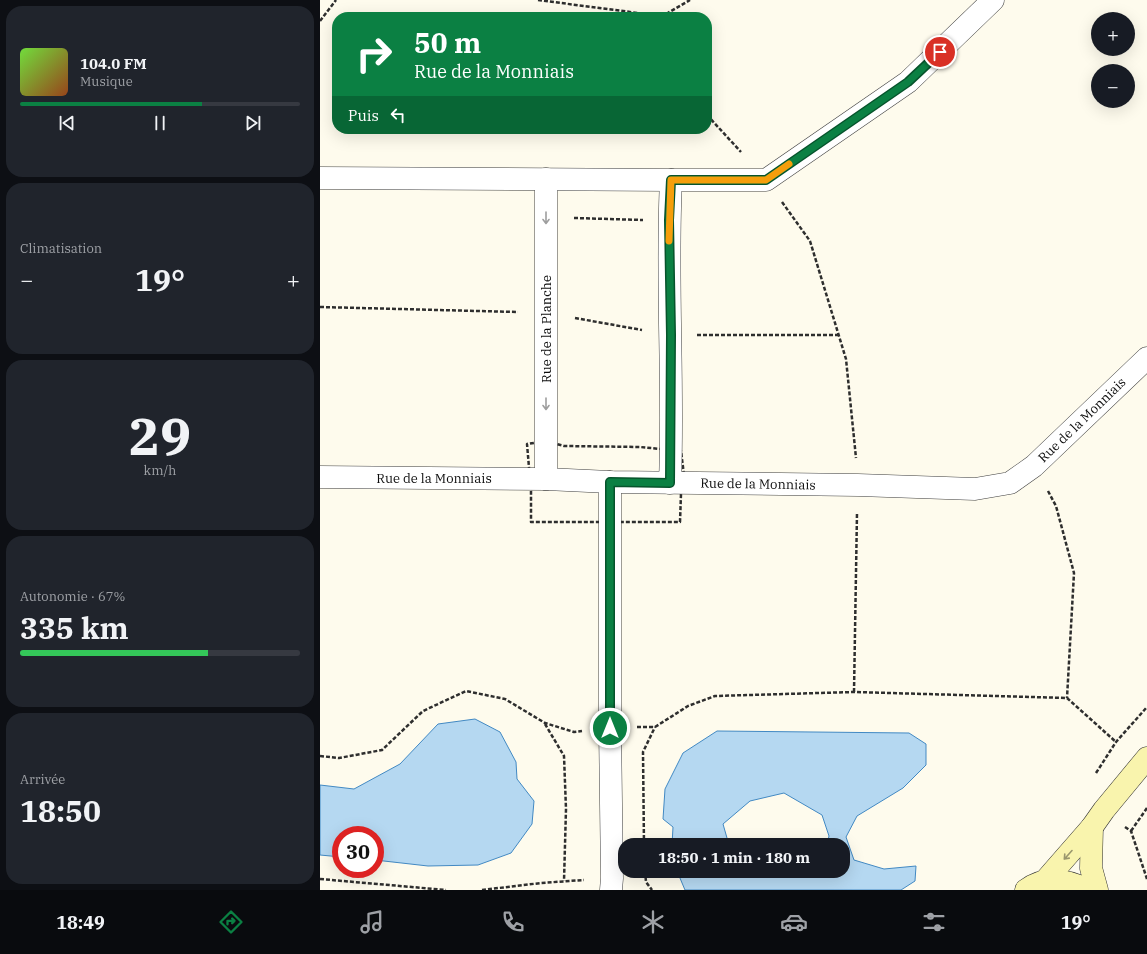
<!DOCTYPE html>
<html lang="fr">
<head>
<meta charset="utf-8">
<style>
  body { margin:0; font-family:"IBM Plex Serif",serif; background:#20242c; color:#f1f3f6; height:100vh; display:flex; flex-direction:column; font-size:15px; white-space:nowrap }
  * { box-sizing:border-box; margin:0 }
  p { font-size:13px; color:#9ea1a6 }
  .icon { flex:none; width:22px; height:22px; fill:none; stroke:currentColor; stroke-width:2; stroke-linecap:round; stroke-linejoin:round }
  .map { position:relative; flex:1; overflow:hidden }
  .sheet { display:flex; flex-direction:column; gap:6px; padding:6px; background:#0d0f14; width:320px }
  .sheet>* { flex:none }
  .guide { position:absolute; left:12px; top:12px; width:380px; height:122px; border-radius:16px; box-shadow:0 4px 16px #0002; background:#0b8043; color:#fff; overflow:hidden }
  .fabs { position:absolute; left:771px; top:12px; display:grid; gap:8px }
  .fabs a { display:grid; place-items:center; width:44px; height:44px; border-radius:50%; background:#171b24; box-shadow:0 4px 16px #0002; font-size:20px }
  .speed { position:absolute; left:12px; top:826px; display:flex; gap:8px; font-size:20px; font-weight:700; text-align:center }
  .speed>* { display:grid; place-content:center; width:52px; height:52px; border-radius:50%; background:#171b24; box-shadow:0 4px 16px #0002; line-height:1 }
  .speed .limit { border:6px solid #d22; background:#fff; color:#111 }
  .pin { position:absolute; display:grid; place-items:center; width:34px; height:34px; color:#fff; margin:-17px; border:2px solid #fff; border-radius:50%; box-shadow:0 1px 4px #0007 }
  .me { position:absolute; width:44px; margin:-22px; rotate:0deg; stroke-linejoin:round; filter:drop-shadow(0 0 3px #0008) }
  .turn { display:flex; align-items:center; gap:14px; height:84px; padding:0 16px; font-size:18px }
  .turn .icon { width:52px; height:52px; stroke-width:2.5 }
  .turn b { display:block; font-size:28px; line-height:34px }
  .then { display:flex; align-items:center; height:38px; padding:0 16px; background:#0003; gap:8px; font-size:15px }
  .big { font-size:30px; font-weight:700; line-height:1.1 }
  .sheet .card { flex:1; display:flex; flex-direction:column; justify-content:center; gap:6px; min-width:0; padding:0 14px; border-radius:16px; background:#20242c }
  .sheet .dial { align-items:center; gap:0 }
  .dial b { font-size:52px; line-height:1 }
  .song { display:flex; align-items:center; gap:12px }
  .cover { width:48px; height:48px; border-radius:6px; background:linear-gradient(135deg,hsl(100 70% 55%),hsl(20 70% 35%)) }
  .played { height:4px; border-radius:2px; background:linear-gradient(90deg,#0b8043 65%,#363941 65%) }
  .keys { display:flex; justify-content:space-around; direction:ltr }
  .heat { display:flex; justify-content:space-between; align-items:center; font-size:22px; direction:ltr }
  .charge { height:6px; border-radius:3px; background:linear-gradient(90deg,#34c759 67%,#363941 0) }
  .trip { position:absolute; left:298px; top:838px; width:232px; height:40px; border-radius:16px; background:#171b24; box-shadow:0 4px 16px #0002; font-weight:700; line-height:40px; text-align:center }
  .dock { display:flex; height:64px; justify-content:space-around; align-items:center; background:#090b0e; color:#9ea1a6 }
  .dock .icon { width:28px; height:28px }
  .dock .on { color:#0b8043 }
  .dock b { font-size:18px; color:#f1f3f6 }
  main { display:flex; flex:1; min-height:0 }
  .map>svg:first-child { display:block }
  .water { fill:#b5d8f1; stroke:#4289c3 }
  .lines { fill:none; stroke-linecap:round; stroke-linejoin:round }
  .street-casing { stroke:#3f3f3f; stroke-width:23 }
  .secondary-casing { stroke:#2e2e2e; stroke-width:23 }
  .path { stroke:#2e2e2e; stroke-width:2.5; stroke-dasharray:4 2; stroke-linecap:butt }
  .street { stroke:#fff; stroke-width:22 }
  .secondary { stroke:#f9f4ad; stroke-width:22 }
  .oneway { stroke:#9e9e9e }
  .oneway2 { stroke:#9a976d }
  .route-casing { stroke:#07532c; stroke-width:10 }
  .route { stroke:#0b8043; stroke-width:7 }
  .slow { stroke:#f59e0b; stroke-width:7 }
  .labels { text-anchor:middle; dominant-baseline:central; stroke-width:4; stroke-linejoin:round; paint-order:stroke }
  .street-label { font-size:13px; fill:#0c0c0c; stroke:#fff }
</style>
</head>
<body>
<main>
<section class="sheet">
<div class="card">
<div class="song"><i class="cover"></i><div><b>104.0 FM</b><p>Musique</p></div></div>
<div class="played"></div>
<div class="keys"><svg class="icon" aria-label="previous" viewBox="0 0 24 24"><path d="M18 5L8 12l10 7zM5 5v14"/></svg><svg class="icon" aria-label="pause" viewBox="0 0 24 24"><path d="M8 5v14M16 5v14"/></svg><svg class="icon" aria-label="next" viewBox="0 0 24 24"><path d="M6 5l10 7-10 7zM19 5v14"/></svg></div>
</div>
<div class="card"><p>Climatisation</p>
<div class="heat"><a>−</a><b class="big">19°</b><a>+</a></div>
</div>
<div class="card dial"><b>29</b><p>km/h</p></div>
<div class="card"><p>Autonomie · 67%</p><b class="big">335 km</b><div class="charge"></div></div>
<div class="card"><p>Arrivée</p><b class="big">18:50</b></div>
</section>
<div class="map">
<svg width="827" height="890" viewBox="0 0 827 890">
  <rect width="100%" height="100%" fill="#fefbed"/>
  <g class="water">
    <polygon points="155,719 180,732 196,762 197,779 214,801 212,824 191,853 158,865 108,866 55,860 55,835 21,835 21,857 0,855 0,785 34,789 80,764 118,724"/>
    <polygon points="397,731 589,733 606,744 606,765 583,788 537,816 526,837 534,860 564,869 596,866 595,881 581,890 365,890 357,871 431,871 433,874 465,873 472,871 523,871 523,845 507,845 509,836 502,815 464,793 430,801 403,824 409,845 352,845 353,827 343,819 345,789 363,753"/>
  </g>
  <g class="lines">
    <defs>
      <g id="street">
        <polyline points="0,178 351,180 446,180 588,82 673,0"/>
        <polyline points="0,477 226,479 290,482 538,485 655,489 690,483 714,466 827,358"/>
        <polyline points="226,479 226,179"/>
        <polyline points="290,482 290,728 292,878 291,890"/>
        <path d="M350,483C354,382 346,281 351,180"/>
      </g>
      <g id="secondary">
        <polyline points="772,827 771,868 777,890"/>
        <polyline points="724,882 772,827 784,810 827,758"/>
        <path d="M706,890C725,875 748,880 768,890"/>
      </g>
    </defs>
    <use href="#street" class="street-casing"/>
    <use href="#secondary" class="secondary-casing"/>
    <g class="path">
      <polyline points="218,0 341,16"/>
      <polyline points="341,17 370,0"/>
      <polyline points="0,21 16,0"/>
      <polyline points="387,115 421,152"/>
      <polyline points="462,202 490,241 526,359 536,458"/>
      <polyline points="254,218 323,220"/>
      <polyline points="0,307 198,312"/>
      <polyline points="255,318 322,330"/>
      <polyline points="377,335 518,335"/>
      <polygon points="226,441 244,446 320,447 361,451 365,483 361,494 360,522 211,522 211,491 207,444"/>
      <polyline points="728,491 736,506 754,573 747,698"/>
      <polyline points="534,692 537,513"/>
      <polyline points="225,724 244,756 246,809 244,881"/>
      <polyline points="317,727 335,727 368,706 395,696 534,692 747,698 796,742"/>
      <polyline points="0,756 19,758 62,750 103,711 146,691 185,699 225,723 254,732 262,731"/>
      <polyline points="776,773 796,742 827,707"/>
      <polyline points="805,827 811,831 827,879"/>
      <polyline points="811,831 827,808"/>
      <polyline points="324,845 323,752 335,727"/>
      <polyline points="325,871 326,882 332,890"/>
      <polyline points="0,879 126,890"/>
      <polyline points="162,890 221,883 264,880"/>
    </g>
    <use href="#street" class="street"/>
    <use href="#secondary" class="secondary"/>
  </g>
  <defs><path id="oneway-shaft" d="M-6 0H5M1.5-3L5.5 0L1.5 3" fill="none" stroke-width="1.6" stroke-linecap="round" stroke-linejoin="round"/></defs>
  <g class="oneway">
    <use href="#oneway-shaft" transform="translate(226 218) rotate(90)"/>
    <use href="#oneway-shaft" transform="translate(226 404) rotate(90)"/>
  </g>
  <use class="oneway2" href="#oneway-shaft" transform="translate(748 855) rotate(132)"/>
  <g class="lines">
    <defs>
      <polyline id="route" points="290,728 290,482 350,483 351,335 349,220 351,180 446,180 588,82 620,52"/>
    </defs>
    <use href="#route" class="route-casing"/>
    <use href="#route" class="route"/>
    <polyline class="slow" points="349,241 351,180 446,180 469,164"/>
  </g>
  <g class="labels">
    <g class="street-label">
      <text transform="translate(226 329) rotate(-90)">Rue de la Planche</text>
      <text transform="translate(762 420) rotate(-44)">Rue de la Monniais</text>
      <text x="114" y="478">Rue de la Monniais</text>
      <text transform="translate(438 484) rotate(1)">Rue de la Monniais</text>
    </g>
  </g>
</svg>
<div class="fabs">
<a>+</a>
<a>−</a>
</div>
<div class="speed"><div class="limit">30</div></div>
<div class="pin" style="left:620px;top:52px;background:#d93025"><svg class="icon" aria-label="arrive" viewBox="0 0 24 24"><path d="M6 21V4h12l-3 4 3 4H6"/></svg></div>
<svg class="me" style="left:290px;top:728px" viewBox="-20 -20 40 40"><circle r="17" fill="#0b8043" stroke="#fff" stroke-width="3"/><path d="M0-11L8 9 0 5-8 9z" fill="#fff"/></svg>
<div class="trip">18:50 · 1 min · 180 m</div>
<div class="guide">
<div class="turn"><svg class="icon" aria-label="right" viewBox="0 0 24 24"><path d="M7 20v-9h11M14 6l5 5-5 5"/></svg><div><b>50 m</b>Rue de la Monniais</div></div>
<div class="then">Puis<svg class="icon" aria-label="left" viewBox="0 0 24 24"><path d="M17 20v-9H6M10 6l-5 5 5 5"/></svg></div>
</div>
</div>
</main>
<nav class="dock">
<b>18:49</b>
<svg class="icon on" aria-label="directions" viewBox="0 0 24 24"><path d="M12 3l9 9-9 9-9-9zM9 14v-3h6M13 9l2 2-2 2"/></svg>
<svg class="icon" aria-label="music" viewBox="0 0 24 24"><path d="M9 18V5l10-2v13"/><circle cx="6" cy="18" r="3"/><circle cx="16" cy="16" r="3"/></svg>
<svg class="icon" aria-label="phone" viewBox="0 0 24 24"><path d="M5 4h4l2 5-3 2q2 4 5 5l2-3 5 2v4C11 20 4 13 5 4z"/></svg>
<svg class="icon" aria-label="climate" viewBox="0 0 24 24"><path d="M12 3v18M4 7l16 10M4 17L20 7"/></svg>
<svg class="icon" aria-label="car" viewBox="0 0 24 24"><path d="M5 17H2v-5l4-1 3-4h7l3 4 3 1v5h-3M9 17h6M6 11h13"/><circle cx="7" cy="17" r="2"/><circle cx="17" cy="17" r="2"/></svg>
<svg class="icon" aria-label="filters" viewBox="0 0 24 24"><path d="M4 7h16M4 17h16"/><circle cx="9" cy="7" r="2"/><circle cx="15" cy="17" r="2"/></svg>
<b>19°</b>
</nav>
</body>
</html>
